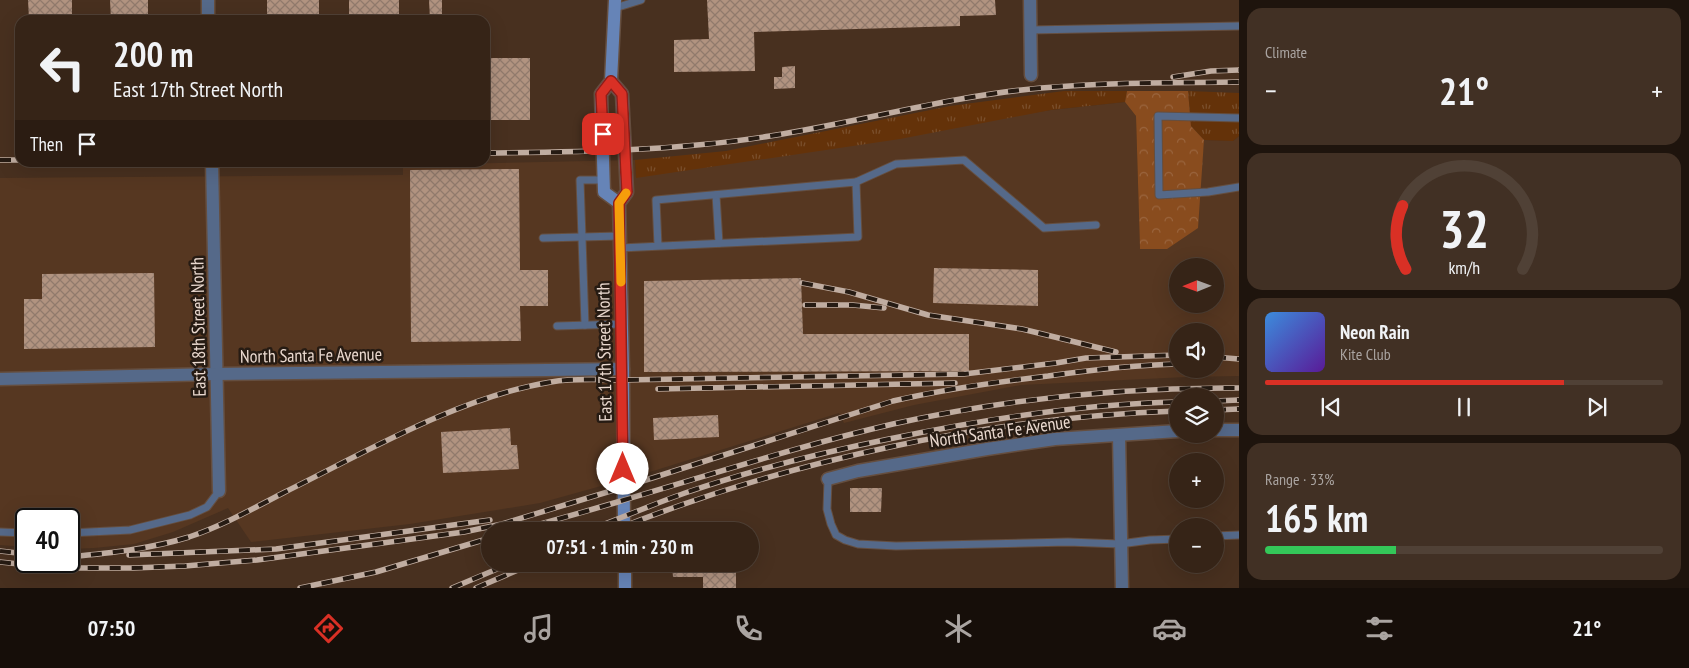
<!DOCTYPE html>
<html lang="en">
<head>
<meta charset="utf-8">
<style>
  body { margin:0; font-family:"PT Sans Narrow",sans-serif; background:#413024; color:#f1f3f6; height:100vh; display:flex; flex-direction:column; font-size:19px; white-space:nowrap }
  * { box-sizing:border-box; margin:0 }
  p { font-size:16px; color:#aaa4a1 }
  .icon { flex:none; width:28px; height:28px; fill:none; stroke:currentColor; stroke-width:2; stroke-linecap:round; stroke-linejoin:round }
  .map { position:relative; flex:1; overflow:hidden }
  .details { display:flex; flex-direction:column; gap:8px; padding:8px; background:#1e140d; width:450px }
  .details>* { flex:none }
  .hud { position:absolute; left:15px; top:15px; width:475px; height:152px; border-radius:15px; box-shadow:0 5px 20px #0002,0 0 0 1px #504136; background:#362417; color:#f1f3f6; overflow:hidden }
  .needle { width:32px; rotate:269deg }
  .controls { position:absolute; left:1169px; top:258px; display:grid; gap:10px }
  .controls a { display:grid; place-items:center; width:55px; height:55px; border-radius:50%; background:#362417; box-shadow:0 5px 20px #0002,0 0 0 1px #504136; font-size:25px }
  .speed { position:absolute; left:15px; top:508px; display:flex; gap:10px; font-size:25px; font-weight:700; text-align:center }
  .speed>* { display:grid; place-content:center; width:65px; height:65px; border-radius:50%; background:#362417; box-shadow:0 5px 20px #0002,0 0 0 1px #504136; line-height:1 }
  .speed .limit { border:2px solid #111; border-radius:8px; background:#fff; color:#111 }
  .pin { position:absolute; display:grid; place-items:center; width:42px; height:42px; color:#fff; margin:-21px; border-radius:10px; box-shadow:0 2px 8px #0006 }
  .me { position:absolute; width:55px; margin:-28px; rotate:0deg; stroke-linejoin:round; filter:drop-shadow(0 0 4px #0008) }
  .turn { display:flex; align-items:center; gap:18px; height:105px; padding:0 15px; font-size:22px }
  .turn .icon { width:65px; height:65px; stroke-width:2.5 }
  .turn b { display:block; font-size:35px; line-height:42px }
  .then { display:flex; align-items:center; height:48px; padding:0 15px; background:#0003; gap:10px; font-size:19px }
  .big { font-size:38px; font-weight:700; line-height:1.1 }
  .details .tile { flex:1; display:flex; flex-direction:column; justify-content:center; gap:8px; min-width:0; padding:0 18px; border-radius:15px; background:#413024 }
  .details .dial { align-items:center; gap:0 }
  .dial svg { height:130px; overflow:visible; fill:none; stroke:#504136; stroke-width:7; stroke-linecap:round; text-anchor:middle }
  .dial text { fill:#f1f3f6; stroke:none }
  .song { display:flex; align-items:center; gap:15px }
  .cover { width:60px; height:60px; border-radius:8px; background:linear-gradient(135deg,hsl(210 70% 55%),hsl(270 70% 35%)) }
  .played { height:5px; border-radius:2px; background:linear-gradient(90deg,#d93025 75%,#504136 75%) }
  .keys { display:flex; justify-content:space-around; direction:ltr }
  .heat { display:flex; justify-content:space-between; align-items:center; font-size:28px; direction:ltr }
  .charge { height:8px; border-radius:4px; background:linear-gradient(90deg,#34c759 33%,#504136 0) }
  .trip { position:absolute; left:481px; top:522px; width:278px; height:50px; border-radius:25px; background:#362417; box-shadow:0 5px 20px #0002,0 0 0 1px #504136; font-weight:700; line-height:50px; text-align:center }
  .tabs { display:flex; height:80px; justify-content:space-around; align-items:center; background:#160e09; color:#aaa4a1 }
  .tabs .icon { width:35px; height:35px }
  .tabs .on { color:#d93025 }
  .tabs b { font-size:22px; color:#f1f3f6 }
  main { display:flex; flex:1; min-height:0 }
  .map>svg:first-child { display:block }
  .built { fill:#563721; fill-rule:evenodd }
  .grass { fill:url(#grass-tufts) }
  .forest { fill:url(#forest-crowns) }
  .building { fill:url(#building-cross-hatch) }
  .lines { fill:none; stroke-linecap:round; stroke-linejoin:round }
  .lane-casing { stroke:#654e3f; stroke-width:9 }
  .street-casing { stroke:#654e3f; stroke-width:15 }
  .secondary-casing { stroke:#654e3f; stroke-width:15 }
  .lane { stroke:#556989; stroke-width:7 }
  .street { stroke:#556989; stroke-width:12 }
  .secondary { stroke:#6684b7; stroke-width:12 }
  .rail-casing { stroke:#c0ada1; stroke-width:5.5 }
  .rail { stroke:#261b13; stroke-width:4; stroke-dasharray:11; stroke-linecap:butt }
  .route-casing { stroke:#8d1f18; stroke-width:12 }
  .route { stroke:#d93025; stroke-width:9 }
  .slow { stroke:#f59e0b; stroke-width:9 }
  .labels { text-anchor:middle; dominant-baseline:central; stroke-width:5; stroke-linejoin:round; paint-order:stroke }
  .street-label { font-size:18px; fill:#ead9cf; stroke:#261b13 }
</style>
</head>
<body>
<main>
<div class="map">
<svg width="1239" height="588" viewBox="0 0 1239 588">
  <defs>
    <pattern id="grass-tufts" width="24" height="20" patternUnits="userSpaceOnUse" patternTransform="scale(1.25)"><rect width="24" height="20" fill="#643209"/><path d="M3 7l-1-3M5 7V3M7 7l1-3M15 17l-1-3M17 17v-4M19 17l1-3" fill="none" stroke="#7a4f2c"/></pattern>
    <pattern id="forest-crowns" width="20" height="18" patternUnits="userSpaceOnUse" patternTransform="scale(1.25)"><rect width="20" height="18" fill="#894c1e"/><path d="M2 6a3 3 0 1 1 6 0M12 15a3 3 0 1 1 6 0" fill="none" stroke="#9a653e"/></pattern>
    <pattern id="building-cross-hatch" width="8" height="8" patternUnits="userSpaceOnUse" patternTransform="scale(1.25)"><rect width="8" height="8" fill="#b19380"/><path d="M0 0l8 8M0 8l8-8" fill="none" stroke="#917a6c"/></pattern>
  </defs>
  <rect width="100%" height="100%" fill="#48301f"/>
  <path class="built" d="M1125,102L1136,116L1140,249L1199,194L1204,140L1233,141L1239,136V376L1186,377L1021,385L914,405L844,423L839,413L637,476L540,503L410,524L251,542L228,508L173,532L134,544L94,548L69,549V519H26V547L0,545V178L403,175V165L635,160L636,177L1051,110ZM1178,266H1215V304H1178ZM1178,331H1215V369H1178Z"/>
  <g class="grass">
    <polygon points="1064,91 1127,91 1125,102 1051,110 900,139 636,178 635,160 726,151 950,106"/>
    <polygon points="1188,91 1239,93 1239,136 1233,141 1204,140 1191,126"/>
  </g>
  <polygon class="forest" points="1127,91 1188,91 1191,126 1204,140 1198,228 1167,249 1140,249 1136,116 1125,102"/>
  <g class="building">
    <polygon points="28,0 72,0 72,20 29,20"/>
    <polygon points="110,0 148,0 148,20 111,20"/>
    <rect x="267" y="0" width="52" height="20"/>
    <polygon points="349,0 399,0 399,15 349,16"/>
    <polygon points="429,0 442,0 442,20 430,20"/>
    <polygon points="707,0 995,0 996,15 960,16 960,26 754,32 755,71 674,72 674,40 709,39"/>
    <rect x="485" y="58" width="45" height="62"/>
    <polygon points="795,66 795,88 774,89 774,77 782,77 782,67"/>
    <polygon points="519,169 520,270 548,270 548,306 520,306 521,341 411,342 410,170"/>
    <polygon points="934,268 1038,270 1038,306 933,303"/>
    <polygon points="154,273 155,347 24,349 24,299 42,299 42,274"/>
    <polygon points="801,278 803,334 969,334 969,371 644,372 644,281"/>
    <polygon points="718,415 719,437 654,440 653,418"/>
    <polygon points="510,428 511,445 517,445 519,469 443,473 441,432"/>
    <polygon points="850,488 882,488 881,512 850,512"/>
    <polygon points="672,564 736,564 736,588 703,588 703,577 673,577"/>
  </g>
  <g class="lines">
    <defs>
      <g id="lane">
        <polyline points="615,8 641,0"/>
        <polyline points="1030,30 1239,26"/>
        <polyline points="1239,118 1158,116 1159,195 1208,192 1239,187"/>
        <polyline points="856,182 896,164 964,160 1044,228 1096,225"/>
        <polyline points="716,195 719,243"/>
        <polyline points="543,238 620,236"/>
        <polyline points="620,248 858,237 856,182 656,200 658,246"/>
        <polyline points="585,325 580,180 603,180"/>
        <polyline points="557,326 622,324"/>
        <polyline points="828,479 827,509 831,524 836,535 845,540 858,544 896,546 1068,542 1120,544 1150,540 1178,539"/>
        <polyline points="0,532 26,533"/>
        <polyline points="69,533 130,530 190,515 207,507 219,491"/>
        <polyline points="1215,536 1239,535"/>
      </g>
      <g id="street">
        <polyline points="208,0 208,20"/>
        <polyline points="1030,0 1031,75"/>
        <polyline points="212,162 219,491"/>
        <polyline points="0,379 216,374 623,369"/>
        <polyline points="1215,430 1239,430"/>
        <polyline points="1119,436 1122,588"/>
        <polyline points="828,479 858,471 987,449 1055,439 1178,431"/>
      </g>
      <g id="secondary">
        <polyline points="615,0 611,81 601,94 604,192 619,203"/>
        <polyline points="611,81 622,94 627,192 619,203 623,369 624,531"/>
        <polyline points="625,564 625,588"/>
      </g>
    </defs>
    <use href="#lane" class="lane-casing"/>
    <use href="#street" class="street-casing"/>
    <use href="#secondary" class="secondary-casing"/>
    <use href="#lane" class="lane"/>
    <use href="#street" class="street"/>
    <use href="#secondary" class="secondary"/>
    <defs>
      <g id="rail">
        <polyline points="1173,77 1211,71 1239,70"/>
        <path d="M485,153C580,152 676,151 770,136C861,122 949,96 1041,88C1107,82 1173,83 1239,82"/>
        <polyline points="0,160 20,160"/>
        <polyline points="802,283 849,292 928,315 1022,329 1116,352"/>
        <polyline points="805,305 853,305 884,308"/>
        <polyline points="1215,357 1239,359"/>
        <polyline points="658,389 955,383"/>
        <polyline points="1215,401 1239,400"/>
        <polyline points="1215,410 1239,409"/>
        <path d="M515,531C551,521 588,511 624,500C713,474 802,445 893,424C1006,399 1124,387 1239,388"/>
        <path d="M586,531C619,519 651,505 685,493C751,470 820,453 889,439C984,419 1081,404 1178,402"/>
        <path d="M612,531C785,461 991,417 1178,411"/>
        <polyline points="0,551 26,554"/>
        <polyline points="129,555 276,549 490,520"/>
        <path d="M69,557C110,553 150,549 189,537C222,526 254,508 285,492C368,451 459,397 551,382C575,378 599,380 623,380L964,374L1056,363L1086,358L1178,355"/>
        <path d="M0,562L57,568H133L185,566L257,560L464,532L502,524L624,487L893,401C944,389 996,382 1048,376C1091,370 1134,365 1178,364"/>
        <polyline points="300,588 376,572 490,538"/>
        <polyline points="452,588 509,564"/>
        <polyline points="476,588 532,564"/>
      </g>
    </defs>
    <use href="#rail" class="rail-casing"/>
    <use href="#rail" class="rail"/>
  </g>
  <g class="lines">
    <defs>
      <polyline id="route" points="603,134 601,94 611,81 622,94 627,192 619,203 623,469"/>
    </defs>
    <use href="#route" class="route-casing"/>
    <use href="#route" class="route"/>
    <polyline class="slow" points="621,282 619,203 626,193"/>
  </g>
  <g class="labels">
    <g class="street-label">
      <text transform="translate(198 327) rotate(-91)">East 18th Street North</text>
      <text transform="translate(604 352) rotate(-91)">East 17th Street North</text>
      <text transform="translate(311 355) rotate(-1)">North Santa Fe Avenue</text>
      <text transform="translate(1000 431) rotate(-8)">North Santa Fe Avenue</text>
    </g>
  </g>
</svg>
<div class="controls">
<a><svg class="needle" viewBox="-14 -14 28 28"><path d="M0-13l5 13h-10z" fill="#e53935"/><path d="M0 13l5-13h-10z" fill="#aaa4a1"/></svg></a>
<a><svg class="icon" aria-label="sound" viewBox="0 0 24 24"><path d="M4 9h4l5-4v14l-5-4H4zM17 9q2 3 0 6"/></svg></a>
<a><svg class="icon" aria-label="layers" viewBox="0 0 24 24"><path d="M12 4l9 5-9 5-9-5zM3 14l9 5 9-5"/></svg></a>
<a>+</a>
<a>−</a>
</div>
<div class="speed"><div class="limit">40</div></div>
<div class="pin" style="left:603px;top:134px;background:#d93025"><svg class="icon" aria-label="arrive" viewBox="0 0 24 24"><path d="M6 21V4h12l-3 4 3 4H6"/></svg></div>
<svg class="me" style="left:623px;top:469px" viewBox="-20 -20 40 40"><circle r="19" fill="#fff"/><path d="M0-13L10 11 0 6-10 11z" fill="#d93025"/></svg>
<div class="trip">07:51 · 1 min · 230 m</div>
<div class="hud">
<div class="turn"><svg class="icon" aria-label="left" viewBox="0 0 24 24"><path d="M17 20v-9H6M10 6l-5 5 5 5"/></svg><div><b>200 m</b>East 17th Street North</div></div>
<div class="then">Then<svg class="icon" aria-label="arrive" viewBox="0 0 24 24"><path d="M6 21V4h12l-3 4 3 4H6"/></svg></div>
</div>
</div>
<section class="details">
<div class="tile"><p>Climate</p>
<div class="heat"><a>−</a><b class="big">21°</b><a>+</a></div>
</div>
<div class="tile dial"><svg viewBox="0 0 100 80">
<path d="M14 69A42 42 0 1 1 86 69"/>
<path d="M14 69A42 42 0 0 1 12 30" stroke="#d93025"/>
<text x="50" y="56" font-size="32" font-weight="700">32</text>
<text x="50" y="72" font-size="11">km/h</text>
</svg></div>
<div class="tile">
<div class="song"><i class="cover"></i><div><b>Neon Rain</b><p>Kite Club</p></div></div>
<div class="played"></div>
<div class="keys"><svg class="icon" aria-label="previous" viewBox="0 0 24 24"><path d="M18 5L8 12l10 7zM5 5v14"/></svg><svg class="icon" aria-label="pause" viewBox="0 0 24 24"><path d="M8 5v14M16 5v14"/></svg><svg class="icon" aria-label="next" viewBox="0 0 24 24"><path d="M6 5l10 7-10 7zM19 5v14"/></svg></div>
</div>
<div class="tile"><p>Range · 33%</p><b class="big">165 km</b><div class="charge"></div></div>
</section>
</main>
<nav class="tabs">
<b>07:50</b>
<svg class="icon on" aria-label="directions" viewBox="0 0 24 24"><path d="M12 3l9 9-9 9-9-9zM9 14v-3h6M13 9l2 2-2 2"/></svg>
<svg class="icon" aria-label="music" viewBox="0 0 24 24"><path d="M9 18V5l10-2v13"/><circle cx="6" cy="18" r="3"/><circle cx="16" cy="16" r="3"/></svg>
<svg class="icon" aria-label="phone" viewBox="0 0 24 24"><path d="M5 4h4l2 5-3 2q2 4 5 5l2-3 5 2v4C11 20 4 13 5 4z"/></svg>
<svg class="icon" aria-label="climate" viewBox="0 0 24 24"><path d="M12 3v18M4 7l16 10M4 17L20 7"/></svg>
<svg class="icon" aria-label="car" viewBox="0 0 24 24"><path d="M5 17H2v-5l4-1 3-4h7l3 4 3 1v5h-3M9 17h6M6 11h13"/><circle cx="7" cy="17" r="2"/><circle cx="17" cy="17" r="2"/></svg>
<svg class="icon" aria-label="filters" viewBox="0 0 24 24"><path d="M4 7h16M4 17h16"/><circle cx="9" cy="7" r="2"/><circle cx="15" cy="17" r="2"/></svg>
<b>21°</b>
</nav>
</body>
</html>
